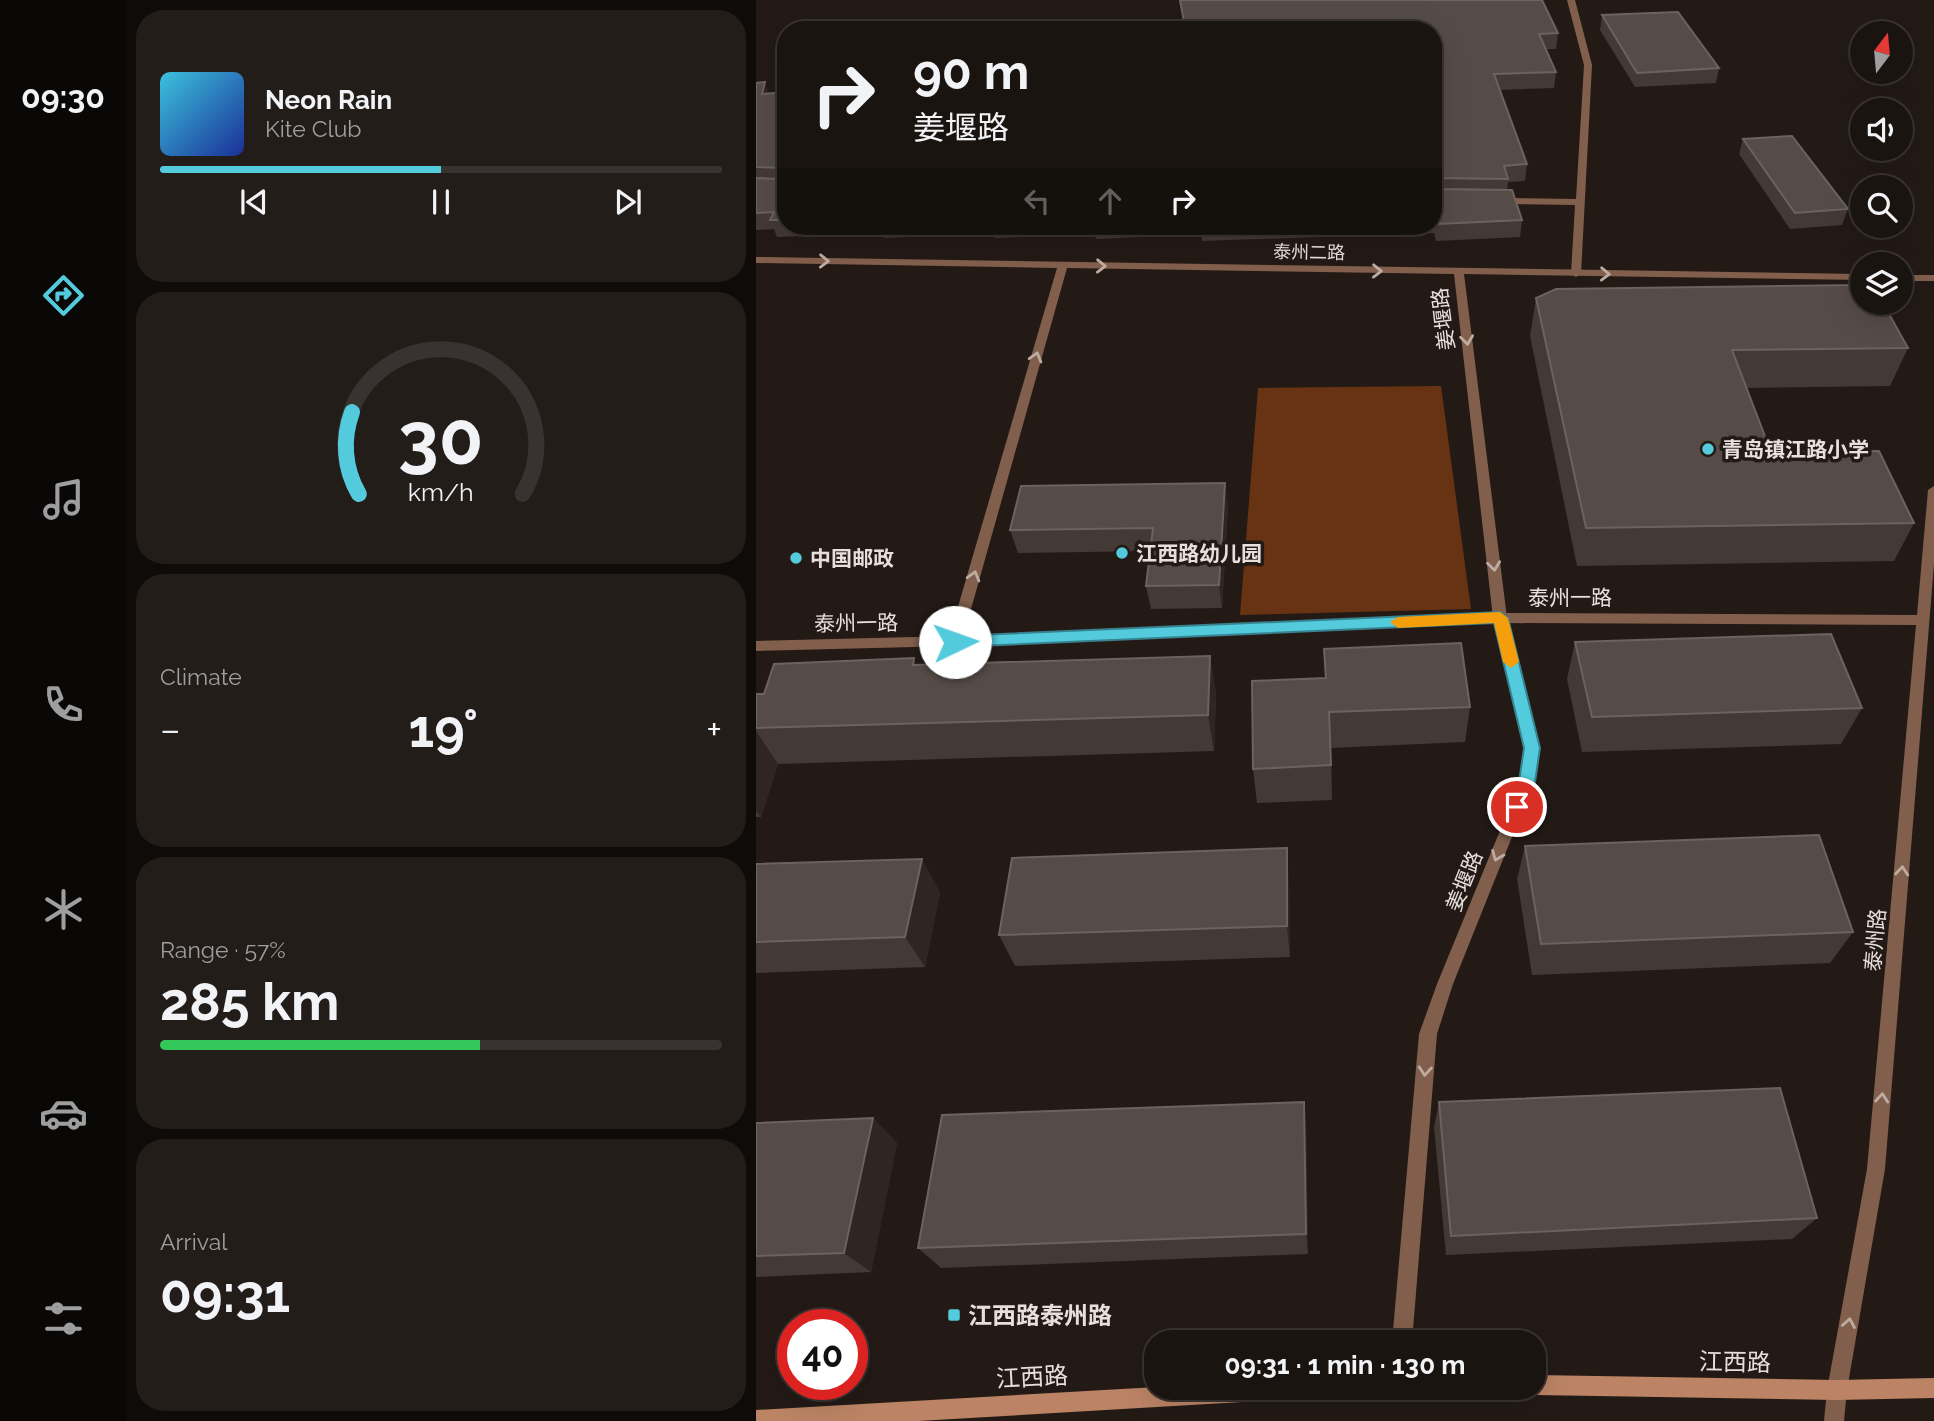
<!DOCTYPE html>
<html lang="en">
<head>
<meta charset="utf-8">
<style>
  body { margin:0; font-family:Raleway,"Noto Sans SC",sans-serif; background:#231d19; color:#f1f3f6; height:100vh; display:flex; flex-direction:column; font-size:26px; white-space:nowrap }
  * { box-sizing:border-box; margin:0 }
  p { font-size:23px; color:#9f9e9f }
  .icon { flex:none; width:38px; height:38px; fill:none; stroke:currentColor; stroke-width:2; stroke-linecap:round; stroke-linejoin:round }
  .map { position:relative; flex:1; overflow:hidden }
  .side { display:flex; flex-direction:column; gap:10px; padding:10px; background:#0e0b09; width:630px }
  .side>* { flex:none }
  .top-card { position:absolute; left:21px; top:21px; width:665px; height:214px; border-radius:28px; box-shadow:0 7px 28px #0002,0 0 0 2px #383330; background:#1a1410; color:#f1f3f6; overflow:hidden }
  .needle { width:46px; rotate:16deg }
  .buttons { position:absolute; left:1094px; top:21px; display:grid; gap:14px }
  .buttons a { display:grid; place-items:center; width:63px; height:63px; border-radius:50%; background:#1a1410; box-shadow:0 7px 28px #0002,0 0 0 2px #383330; font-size:35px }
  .speed { position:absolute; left:21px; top:1309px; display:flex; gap:14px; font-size:35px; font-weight:700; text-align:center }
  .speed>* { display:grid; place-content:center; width:91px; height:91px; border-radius:50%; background:#1a1410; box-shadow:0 7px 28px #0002,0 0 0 2px #383330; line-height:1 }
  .speed .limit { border:10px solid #d22; background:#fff; color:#111 }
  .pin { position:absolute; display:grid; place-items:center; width:60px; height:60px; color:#fff; margin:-30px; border:4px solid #fff; border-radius:50%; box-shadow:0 2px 7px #0007 }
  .me { position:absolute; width:77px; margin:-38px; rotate:87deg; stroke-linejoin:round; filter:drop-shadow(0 0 5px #0008) }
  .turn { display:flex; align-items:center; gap:24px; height:147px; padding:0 21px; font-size:32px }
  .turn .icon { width:91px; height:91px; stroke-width:2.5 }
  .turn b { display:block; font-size:49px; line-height:60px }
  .lanes { display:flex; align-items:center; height:66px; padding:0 21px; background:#0003; justify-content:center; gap:35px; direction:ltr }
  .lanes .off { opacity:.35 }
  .big { font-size:52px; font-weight:700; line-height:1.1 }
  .side .tile { flex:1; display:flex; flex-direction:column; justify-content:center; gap:10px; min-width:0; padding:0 24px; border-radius:28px; background:#231d19 }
  .side .dial { align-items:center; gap:0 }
  .dial svg { height:182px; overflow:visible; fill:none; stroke:#383330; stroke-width:7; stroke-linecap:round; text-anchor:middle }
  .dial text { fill:#f1f3f6; stroke:none }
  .song { display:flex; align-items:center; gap:21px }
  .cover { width:84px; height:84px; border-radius:10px; background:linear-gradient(135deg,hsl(190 70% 55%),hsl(230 70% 35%)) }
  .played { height:7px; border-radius:4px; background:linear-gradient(90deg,#54cadd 50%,#383330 50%) }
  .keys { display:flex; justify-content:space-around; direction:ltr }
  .heat { display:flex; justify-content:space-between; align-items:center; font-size:38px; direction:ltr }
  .charge { height:10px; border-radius:5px; background:linear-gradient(90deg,#34c759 57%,#383330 0) }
  .trip { position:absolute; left:388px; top:1330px; width:402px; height:70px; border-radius:28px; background:#1a1410; box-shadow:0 7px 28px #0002,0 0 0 2px #383330; font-weight:700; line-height:70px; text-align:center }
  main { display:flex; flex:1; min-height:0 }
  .menu { display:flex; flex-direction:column; width:126px; justify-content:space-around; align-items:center; background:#0a0806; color:#9f9e9f }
  .menu .icon { width:49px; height:49px }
  .menu .selected { color:#54cadd }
  .menu b { font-size:32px; color:#f1f3f6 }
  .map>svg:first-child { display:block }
  .green { fill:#673312 }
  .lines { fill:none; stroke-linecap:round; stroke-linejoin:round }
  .service { fill:#825f4c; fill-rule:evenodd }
  .minor { fill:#825f4c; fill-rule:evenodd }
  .tertiary { fill:#825f4c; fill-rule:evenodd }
  .secondary { fill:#bc8465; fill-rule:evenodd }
  .wall { fill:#433935 }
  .shaded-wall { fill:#2f2521 }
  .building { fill:#554b47; stroke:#6c625e; stroke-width:2 }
  .oneway { stroke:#beaca2 }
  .route { fill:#54cadd; stroke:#378390; stroke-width:2 }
  .slow { fill:#f59e0b }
  .poi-dot { fill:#54cadd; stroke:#231a16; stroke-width:2.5 }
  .labels { text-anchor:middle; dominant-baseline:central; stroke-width:7; stroke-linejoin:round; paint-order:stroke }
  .far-street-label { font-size:18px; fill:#e6dfdc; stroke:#231a16 }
  .street-label { font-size:21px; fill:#e6dfdc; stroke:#231a16 }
  .poi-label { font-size:21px; font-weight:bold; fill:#e6dfdc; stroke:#231a16; text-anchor:start }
  .near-poi-label { font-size:24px; font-weight:bold; fill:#e6dfdc; stroke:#231a16; text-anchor:start }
  .near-street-label { font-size:24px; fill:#e6dfdc; stroke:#231a16 }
</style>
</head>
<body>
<main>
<nav class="menu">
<b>09:30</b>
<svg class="icon selected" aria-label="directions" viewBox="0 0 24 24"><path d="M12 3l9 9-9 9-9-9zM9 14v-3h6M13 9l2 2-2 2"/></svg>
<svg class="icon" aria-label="music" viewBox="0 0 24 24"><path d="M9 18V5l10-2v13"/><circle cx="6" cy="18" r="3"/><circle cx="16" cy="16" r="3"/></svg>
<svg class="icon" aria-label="phone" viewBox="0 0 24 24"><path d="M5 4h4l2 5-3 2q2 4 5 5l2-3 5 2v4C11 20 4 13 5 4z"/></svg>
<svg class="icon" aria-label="climate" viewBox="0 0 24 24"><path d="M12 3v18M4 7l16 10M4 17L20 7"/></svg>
<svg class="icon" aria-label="car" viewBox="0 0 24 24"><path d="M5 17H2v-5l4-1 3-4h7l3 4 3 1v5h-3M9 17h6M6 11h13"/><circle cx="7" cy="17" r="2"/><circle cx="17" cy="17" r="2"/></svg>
<svg class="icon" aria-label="filters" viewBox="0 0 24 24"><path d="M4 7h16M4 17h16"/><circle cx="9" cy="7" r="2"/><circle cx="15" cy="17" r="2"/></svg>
</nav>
<section class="side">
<div class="tile">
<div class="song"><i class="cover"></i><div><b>Neon Rain</b><p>Kite Club</p></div></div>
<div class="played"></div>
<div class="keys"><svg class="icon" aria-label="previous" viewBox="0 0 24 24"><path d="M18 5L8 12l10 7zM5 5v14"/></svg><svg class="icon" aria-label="pause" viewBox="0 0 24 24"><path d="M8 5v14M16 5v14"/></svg><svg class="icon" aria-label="next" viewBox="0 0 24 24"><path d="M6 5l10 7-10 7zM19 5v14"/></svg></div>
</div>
<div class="tile dial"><svg viewBox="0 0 100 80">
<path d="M14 69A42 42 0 1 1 86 69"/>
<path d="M14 69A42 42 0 0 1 11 33" stroke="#54cadd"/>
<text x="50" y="56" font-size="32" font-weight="700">30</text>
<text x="50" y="72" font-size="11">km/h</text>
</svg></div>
<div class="tile"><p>Climate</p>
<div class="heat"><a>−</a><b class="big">19°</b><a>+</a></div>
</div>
<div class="tile"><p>Range · 57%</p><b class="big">285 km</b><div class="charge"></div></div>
<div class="tile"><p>Arrival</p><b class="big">09:31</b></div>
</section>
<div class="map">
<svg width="1178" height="1421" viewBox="0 0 1178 1421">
  <rect width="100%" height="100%" fill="#231a16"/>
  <polygon class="green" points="685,386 715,609 484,615 502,388"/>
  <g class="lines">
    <polygon class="service" points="811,0 819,0 836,65 825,274 820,277 815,274 819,205 742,204 737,201 742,198 820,199 828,65"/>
    <g class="minor">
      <polygon points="0,257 1106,274 1106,280 708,274 751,618 783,748 778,782 697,984 681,1034 656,1342 636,1342 663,1034 681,984 764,782 769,748 737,618 698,274 311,268 206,641 199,646 192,641 301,268 0,263"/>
      <rect x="1144" y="275" width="34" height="6"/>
      <polygon points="1081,1380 1088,1383 1091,1390 1088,1421 1068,1421 1071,1390 1074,1383"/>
    </g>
    <polygon class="tertiary" points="1178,486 1178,564 1129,1169 1091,1390 1088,1397 1081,1400 1074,1397 1071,1390 1111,1169 1160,625 744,623 199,646 0,651 0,641 199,636 744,613 1161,615 1172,490"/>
    <g class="secondary">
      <polygon points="779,1375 1081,1380 1178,1378 1178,1398 1081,1400 779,1395 772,1392 770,1388 779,1388"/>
      <polygon points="401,1387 565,1388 562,1395 555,1398 162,1421 0,1421 0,1410"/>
    </g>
  </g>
  <g class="wall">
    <polygon points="423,0 786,0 802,33 800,49 790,49 800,72 798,88 744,90 771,164 769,181 752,182 751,190 766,220 764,237 680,241 678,233 446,241 446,234 340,239 339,234 239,238 238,233 128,238 126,233 21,237 18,229 0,230 0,83 14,93 30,92 30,226 677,226 677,30 429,30"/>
    <polygon points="846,15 963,68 960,83 879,87 844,30"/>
    <polygon points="987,139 1092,209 1086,225 1034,229 983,154"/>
    <polygon points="780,298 1152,348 1134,386 990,388 1015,452 1158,523 1138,561 821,566 774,336"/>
    <polygon points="469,483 472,507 466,608 395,609 390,586 395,551 262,553 254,530"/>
    <polygon points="819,642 1106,708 1085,744 826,752 811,679"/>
    <polygon points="568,649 714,707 709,742 575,748 576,800 501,803 497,769 569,678"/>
    <polygon points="454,656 460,693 458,751 22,764 5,817 0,817 0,694 8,694 161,665"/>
    <polygon points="769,846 1097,932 1074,963 776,975 761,879"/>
    <polygon points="0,864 184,892 169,967 0,973"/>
    <polygon points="533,881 534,957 259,966 243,935"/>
    <polygon points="683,1102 1061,1218 1036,1239 690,1255 678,1127"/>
    <polygon points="117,1118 141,1143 115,1272 0,1277 0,1123"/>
    <polygon points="550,1127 552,1254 185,1268 162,1248"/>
  </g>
  <g class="shaded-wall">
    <polygon points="9,82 15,98 6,94"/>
    <polygon points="469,483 472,507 466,608 463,585"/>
    <polygon points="454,656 460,693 458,751 452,715"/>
    <polygon points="0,731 22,764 5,817 0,811"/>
    <polygon points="531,848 533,881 534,957 531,926"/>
    <polygon points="166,859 184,892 169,967 149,937"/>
    <polygon points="548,1102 550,1127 552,1254 550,1234"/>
    <polygon points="117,1118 141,1143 115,1272 88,1253"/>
  </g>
  <g class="building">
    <polygon points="424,0 786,0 802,33 783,34 800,72 738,74 771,164 748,166 752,179 677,178 677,30 555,30 555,20 429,27"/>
    <polygon points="922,12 963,68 881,73 846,15"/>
    <polygon points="9,82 6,94 30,92 30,220 14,220 18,212 0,213 0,178 23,179 26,176 25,168 0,167 0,83"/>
    <polygon points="1036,136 1092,209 1039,213 987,139"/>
    <polygon points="677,186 678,189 756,190 766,220 681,224 679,216 677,216"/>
    <polygon points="1106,285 1106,303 1127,303 1152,348 976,350 1015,452 1123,451 1158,523 830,528 780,298 800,289"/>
    <polygon points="469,483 463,585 390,586 397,528 254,530 265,486"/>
    <polygon points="1075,634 1106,708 836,717 819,642"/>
    <polygon points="705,643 714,707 573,712 575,765 497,769 496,681 570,678 568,649"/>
    <polygon points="454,656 452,715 0,728 0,694 8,694 18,664 158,658 157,665"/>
    <polygon points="1063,835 1097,932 785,944 769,846"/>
    <polygon points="531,848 531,926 243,935 256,858"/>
    <polygon points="166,859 149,937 0,942 0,864"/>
    <polygon points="1024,1088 1061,1218 695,1236 683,1102"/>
    <polygon points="548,1102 550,1234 162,1248 186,1115"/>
    <polygon points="117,1118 88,1253 0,1256 0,1123"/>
  </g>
  <defs><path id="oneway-chevron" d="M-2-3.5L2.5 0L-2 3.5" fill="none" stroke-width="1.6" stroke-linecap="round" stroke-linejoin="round" transform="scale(1.75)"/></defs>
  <g class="oneway">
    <use href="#oneway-chevron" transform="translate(68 261) rotate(1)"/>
    <use href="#oneway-chevron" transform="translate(345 266) rotate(1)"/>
    <use href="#oneway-chevron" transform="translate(621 271) rotate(1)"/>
    <use href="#oneway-chevron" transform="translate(849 274) rotate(1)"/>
    <use href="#oneway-chevron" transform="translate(711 340) rotate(83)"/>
    <use href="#oneway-chevron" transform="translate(280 357) rotate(-74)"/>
    <use href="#oneway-chevron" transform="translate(738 566) rotate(83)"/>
    <use href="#oneway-chevron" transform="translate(218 576) rotate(-74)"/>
    <use href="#oneway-chevron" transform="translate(741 856) rotate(112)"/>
    <use href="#oneway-chevron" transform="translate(1146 871) rotate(-85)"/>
    <use href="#oneway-chevron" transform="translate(669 1071) rotate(95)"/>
    <use href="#oneway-chevron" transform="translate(1126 1098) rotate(-85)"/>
    <use href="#oneway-chevron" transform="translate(1093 1323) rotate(-80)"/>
  </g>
  <polygon class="route" points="744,612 752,618 784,748 779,782 767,812 755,812 752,807 763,782 768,748 738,623 199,647 191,642 199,636"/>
  <polygon class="slow" points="744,612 752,618 763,662 755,668 747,662 738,623 642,628 634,622 642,617"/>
  <g class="poi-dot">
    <circle cx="952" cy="449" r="7"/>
    <circle cx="366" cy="553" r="7"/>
    <circle cx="40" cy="558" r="7"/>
    <rect x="191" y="1308" width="14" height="14" rx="3.5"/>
  </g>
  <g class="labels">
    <g class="far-street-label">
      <text transform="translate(553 252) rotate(1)">泰州二路</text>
    </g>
    <g class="street-label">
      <text transform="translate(687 319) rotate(-97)">姜堰路</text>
      <text x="814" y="597">泰州一路</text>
      <text transform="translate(100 623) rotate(-1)">泰州一路</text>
      <text transform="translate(708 881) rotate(-68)">姜堰路</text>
      <text transform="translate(1119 940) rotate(-85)">泰州路</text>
    </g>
    <g class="poi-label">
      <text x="966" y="449">青岛镇江路小学</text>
      <text x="380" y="553">江西路幼儿园</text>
      <text x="54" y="558">中国邮政</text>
    </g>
    <g class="near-poi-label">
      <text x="212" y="1315">江西路泰州路</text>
    </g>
    <g class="near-street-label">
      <text transform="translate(979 1362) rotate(1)">江西路</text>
      <text transform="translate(276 1377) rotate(-3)">江西路</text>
    </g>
  </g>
</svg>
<div class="buttons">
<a><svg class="needle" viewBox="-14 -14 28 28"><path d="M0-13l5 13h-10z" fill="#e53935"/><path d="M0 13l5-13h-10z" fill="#9f9e9f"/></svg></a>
<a><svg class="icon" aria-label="sound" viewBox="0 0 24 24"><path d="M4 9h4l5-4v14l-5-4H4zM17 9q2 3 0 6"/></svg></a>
<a><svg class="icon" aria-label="search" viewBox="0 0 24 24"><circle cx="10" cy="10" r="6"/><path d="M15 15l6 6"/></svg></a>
<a><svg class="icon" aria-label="layers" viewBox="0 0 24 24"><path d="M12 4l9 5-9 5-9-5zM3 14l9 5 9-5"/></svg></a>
</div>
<div class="speed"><div class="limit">40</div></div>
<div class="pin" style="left:761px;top:807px;background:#d93025"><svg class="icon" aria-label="arrive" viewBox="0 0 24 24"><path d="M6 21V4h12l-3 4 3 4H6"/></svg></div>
<svg class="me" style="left:199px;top:642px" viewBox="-20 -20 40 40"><circle r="19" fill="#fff"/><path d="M0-13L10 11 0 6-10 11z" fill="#54cadd"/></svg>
<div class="trip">09:31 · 1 min · 130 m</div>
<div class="top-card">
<div class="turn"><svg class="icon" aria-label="right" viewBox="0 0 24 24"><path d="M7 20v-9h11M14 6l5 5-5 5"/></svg><div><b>90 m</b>姜堰路</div></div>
<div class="lanes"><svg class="icon off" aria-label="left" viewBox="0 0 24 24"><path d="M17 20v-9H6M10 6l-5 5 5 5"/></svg><svg class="icon off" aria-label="ahead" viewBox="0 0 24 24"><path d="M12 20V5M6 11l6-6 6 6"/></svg><svg class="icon" aria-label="right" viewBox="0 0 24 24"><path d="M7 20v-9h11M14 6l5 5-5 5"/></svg></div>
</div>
</div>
</main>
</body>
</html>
